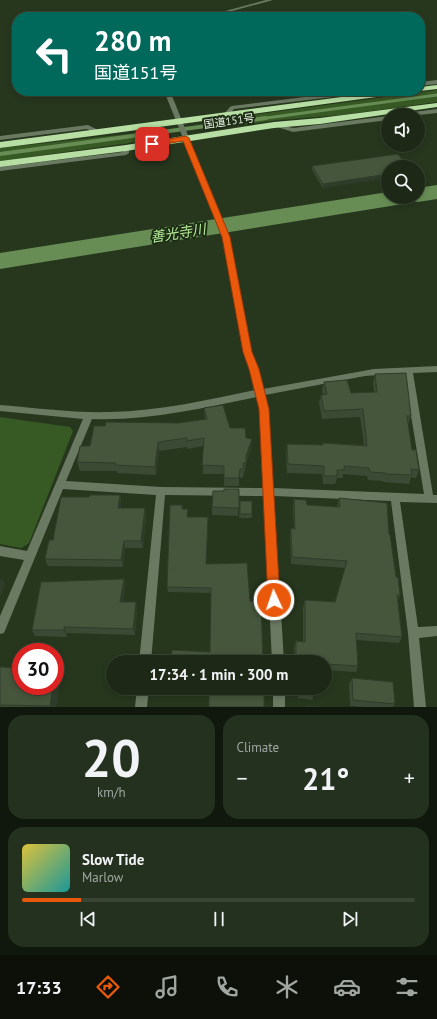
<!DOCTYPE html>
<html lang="en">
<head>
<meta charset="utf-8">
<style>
  body { margin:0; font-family:"PT Sans","Noto Sans JP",sans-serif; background:#25311f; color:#f1f3f6; height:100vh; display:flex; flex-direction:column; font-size:15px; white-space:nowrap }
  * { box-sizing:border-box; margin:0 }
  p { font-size:13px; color:#a0a6a1 }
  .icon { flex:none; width:22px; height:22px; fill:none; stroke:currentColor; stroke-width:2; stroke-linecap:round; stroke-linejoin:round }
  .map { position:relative; height:707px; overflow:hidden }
  .drawer { display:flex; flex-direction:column; gap:8px; padding:8px; background:#10170c; flex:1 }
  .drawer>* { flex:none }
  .hud { position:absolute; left:12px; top:12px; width:413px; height:84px; border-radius:16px; box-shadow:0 2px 6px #0003,0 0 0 1px #3b4535; background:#00695c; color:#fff; overflow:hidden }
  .buttons { position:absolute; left:381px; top:108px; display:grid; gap:8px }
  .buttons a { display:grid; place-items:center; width:44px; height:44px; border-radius:50%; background:#1d2916; box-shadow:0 2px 6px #0003,0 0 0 1px #3b4535; font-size:20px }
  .speed { position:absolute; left:12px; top:643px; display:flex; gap:8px; font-size:20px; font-weight:700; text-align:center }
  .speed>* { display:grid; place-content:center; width:52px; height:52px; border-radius:50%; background:#1d2916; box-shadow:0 2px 6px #0003,0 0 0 1px #3b4535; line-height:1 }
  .speed .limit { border:6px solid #d22; background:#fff; color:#111 }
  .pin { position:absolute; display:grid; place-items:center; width:34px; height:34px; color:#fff; margin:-17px; border-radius:8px; box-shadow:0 2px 6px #0006 }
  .me { position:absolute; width:44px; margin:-22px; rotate:357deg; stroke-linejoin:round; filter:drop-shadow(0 0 3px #0008) }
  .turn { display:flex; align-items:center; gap:14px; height:84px; padding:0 16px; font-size:18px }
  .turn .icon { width:52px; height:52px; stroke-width:2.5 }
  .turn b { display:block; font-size:28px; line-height:34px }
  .big { font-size:30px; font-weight:800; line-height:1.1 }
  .drawer .tile { flex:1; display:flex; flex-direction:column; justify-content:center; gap:6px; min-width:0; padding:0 14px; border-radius:16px; background:#25311f }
  .drawer .dial { align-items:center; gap:0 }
  .dial b { font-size:52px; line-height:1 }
  .song { display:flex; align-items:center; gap:12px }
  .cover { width:48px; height:48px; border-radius:6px; background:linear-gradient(135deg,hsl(50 70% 55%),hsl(180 70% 35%)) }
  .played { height:4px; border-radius:2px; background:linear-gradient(90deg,#ea580c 15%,#3b4535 15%) }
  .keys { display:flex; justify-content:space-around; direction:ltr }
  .heat { display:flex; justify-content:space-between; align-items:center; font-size:22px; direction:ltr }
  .drawer .tiles { flex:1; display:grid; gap:8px; grid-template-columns:1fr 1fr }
  .tile:last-child { grid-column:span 2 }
  .trip { position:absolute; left:106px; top:655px; width:226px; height:40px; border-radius:20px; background:#1d2916; box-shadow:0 2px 6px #0003,0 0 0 1px #3b4535; font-weight:800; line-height:40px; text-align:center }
  .tab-bar { display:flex; height:64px; justify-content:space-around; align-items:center; background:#0c1009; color:#a0a6a1 }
  .tab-bar .icon { width:28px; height:28px }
  .tab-bar .selected { color:#ea580c }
  .tab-bar b { font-size:18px; color:#f1f3f6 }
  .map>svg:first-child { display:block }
  .green { fill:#375923 }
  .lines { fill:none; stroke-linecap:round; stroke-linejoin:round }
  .stream-far1 { stroke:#678d54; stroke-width:3 }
  .stream { stroke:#678d54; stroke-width:4 }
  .river { fill:#678d54; fill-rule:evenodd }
  .street { fill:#6a7a62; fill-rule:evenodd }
  .highway { fill:#b7dfa3; fill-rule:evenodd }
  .wall { fill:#3b4a34 }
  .shaded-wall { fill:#303c2a }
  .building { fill:#45563c; stroke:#303c2a }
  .route { fill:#ea580c; stroke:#983908 }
  .labels { text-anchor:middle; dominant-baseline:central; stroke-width:4; stroke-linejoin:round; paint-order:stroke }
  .far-street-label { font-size:11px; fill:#e3edde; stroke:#1d2d15 }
  .water-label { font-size:14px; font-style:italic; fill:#b6ec9a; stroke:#1d2d15 }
</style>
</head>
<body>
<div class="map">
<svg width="437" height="707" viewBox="0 0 437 707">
  <rect width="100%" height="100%" fill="#27371e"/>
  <g class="green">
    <polygon points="437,90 437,102 341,115 278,120 210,129 207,121"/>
    <polygon points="155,131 158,139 0,161 0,148"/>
    <polygon points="0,417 70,427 73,431 29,543 21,548 0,544"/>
  </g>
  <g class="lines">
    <polyline class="stream-far1" points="259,119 437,95"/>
    <polyline class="stream" points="0,154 266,118"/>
    <polygon class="river" points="437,185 437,199 418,202 412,201 403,204 0,269 0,253 388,192 388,197 418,197 418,188"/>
    <g class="street">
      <polygon points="266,0 273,0 210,17 203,17"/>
      <polygon points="437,80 437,84 420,86 420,82"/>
      <path d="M164,91H170L229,237L252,353L258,369L263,389L374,369L437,366V372L413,373L433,495H437V503L400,502L418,627L437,626V636L419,638L426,707H414L408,633L391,501L274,496L284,662H272L264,496L165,495L151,662H139L156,495L63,489L4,633L0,634V616L24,560L0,556V546L27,551L83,419L0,411V405C36,408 73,413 110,412C159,411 208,400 255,390L250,369L244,353L223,237ZM404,373L424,494L273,488L268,409L265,395L365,376ZM257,397L260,409L264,488L161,487L66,481L92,419C147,421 203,408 257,397Z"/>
      <polygon points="353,91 369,91 366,93 234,109 229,115 224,114 230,107 232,106"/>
      <polygon points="437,109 437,113 418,115 403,115 406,113"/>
      <polygon points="388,116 388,120 293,132 271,125 274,123 293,128"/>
      <polygon points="88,125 104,133 99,134 87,129 0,140 0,136"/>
      <polygon points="126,146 129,148 129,153 126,155 0,171 0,167 123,152 123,148"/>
      <polygon points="137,688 149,688 147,707 135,707"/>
      <rect x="273" y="688" width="12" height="19"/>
    </g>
    <g class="highway">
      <polygon points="437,85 437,89 420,91 418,91 420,91 420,87"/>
      <path d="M387,91H410L406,93C271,111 135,131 0,148V142Z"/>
      <polygon points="437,103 437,107 320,124 274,128 126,151 0,167 0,161 126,145 274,122 320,118"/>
    </g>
  </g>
  <g class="wall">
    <polygon points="398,154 323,188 312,170 312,166"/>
    <polygon points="375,374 411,416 408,425 412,450 419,470 416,478 411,477 409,484 383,482 383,481 368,480 367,476 343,474 343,478 337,478 335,484 323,484 322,474 287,473 286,453 287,444 322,445 323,443 364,445 360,417 322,419 319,403 321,395 323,395 322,390 324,382 351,393 374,392 373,382"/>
    <polygon points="204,408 230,428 246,438 252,439 252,448 246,463 245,471 244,471 243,478 239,477 239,486 224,486 224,474 203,474 203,446 188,449 187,447 159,451 156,475 117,473 117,471 80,471 77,462 105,426 179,423 205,419"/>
    <polygon points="239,489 238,516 212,515 212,507 224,491"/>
    <polygon points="120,495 121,503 120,508 145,508 146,515 143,548 125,548 123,567 48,566 45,559 53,540"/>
    <polygon points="339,498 389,534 396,577 400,595 398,600 402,637 399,643 356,640 358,666 356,672 325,670 325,662 295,662 294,648 296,641 303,642 303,607 305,600 335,602 345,568 291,564 290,536 291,528 294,528 293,507 294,499 307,505 337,507"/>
    <polygon points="240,501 252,501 252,518 239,518"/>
    <polygon points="182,505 182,509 188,517 208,522 206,564 247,563 210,652 211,593 168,592 167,587"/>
    <polygon points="124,579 125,587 123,602 136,602 137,609 135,635 67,633 67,637 35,636 32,630"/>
    <polygon points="0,667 56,668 60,677 56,707 0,707"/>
    <polygon points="352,678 395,704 393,707 363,707 350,706 349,684"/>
    <polygon points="298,688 314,688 314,694 312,700 298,698"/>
  </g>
  <g class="shaded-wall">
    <polygon points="388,174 388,178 323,188 323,184"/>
    <polygon points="252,439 252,448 245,464 246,456"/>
    <polygon points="158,442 159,451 156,475 155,467"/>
    <polygon points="120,495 121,503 120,515 118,508"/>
    <polygon points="145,508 146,515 143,548 141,541"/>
    <polygon points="124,541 125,548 123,567 121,560"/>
    <polygon points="2,577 5,584 0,598 0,581"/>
    <polygon points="124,579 125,587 122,609 120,602"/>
    <polygon points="136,602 137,609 135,635 133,629"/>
    <polygon points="64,627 67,633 67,637 64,630"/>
    <polygon points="56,668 60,677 56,707 50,707 50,706 53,686 55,686"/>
  </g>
  <g class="building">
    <polygon points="398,154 408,167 388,167 388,174 323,184 312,166"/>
    <polygon points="406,373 411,416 407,416 412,450 416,450 419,470 411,469 412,475 386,474 386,473 370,472 369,468 344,466 344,470 337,470 337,476 324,476 324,466 288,464 287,444 323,445 323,443 367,446 363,409 324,411 321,395 327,394 324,382 347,380 351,393 377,392 375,374"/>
    <polygon points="223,405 230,428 245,428 246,438 252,439 246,456 246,463 243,463 244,469 240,469 239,478 224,478 224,466 202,465 204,438 187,441 187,438 158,442 155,467 115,465 116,463 77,462 80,446 90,446 94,426 105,426 106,422 179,423 207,419 204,408"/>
    <polygon points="224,489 239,489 239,508 212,507 213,491 224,491"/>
    <polygon points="90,495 120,495 118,508 145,508 141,541 124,541 121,560 45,559 49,540 53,540 61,497 89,497"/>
    <polygon points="339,498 387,503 389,534 390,535 396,577 398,577 400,595 397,595 402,637 356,633 358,666 325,664 325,662 296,662 296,641 305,642 305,600 335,602 347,561 292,557 291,528 295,529 294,499 306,500 307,505 340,507"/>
    <rect x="240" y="501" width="12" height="13"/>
    <polygon points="170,505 182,505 182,509 188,509 187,517 208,517 206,564 247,563 250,601 261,601 263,662 171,662 172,650 210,652 211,588 167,587"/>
    <polygon points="124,579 120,602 136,602 133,629 64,627 64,630 32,630 41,582"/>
    <polygon points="0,667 21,668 21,686 53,686 50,706 0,705"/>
    <polygon points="352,678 393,682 395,704 353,700"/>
    <rect x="209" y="688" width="55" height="19"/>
    <polygon points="300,688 314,688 314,694 300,693"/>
    <polygon points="306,706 320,707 306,707"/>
  </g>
  <polygon class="route" points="186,136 189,138 230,237 252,352 259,369 269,409 280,600 279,604 274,606 270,604 268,600 259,409 249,369 243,352 222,237 183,141 152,146 148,144 152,142"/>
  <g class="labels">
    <g class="far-street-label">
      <text transform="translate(229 121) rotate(-8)">国道151号</text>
    </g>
    <g class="water-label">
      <text transform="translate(178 233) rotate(-9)">善光寺川</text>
    </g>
  </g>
</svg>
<div class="buttons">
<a><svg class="icon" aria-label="sound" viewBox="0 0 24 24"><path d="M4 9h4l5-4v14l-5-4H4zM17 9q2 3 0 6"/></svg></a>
<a><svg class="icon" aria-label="search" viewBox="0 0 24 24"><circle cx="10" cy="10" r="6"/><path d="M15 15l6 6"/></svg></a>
</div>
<div class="speed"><div class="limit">30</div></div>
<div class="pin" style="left:152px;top:144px;background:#d93025"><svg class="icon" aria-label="arrive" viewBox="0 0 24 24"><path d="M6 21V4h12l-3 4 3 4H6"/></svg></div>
<svg class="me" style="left:274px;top:600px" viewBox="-20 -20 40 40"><circle r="17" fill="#ea580c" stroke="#fff" stroke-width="3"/><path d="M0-11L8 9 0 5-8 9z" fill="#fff"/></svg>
<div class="trip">17:34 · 1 min · 300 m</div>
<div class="hud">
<div class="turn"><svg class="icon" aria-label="left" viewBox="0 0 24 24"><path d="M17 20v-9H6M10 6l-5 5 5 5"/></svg><div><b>280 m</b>国道151号</div></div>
</div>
</div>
<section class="drawer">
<div class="tiles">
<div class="tile dial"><b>20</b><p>km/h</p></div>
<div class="tile"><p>Climate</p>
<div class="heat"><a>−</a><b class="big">21°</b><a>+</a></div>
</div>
<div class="tile">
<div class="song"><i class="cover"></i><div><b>Slow Tide</b><p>Marlow</p></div></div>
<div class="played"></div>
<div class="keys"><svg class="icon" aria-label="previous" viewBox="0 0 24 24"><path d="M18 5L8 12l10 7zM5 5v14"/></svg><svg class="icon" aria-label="pause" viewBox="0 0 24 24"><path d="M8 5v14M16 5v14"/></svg><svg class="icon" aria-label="next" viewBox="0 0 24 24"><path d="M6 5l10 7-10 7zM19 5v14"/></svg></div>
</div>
</div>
</section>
<nav class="tab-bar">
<b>17:33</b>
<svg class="icon selected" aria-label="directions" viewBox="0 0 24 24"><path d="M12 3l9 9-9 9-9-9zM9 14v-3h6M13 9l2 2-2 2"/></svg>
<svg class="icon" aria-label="music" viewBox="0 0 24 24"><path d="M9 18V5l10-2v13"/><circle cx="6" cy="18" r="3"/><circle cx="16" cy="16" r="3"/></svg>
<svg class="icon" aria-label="phone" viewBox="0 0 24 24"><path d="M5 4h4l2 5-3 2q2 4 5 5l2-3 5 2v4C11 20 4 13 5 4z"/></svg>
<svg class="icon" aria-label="climate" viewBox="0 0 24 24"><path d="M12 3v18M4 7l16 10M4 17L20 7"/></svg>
<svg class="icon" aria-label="car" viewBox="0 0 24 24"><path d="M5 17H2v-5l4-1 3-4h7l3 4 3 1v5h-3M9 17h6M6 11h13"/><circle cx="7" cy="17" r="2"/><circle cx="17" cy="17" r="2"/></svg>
<svg class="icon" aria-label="filters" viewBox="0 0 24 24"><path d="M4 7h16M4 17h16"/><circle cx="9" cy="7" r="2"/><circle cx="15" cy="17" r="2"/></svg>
</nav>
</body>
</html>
